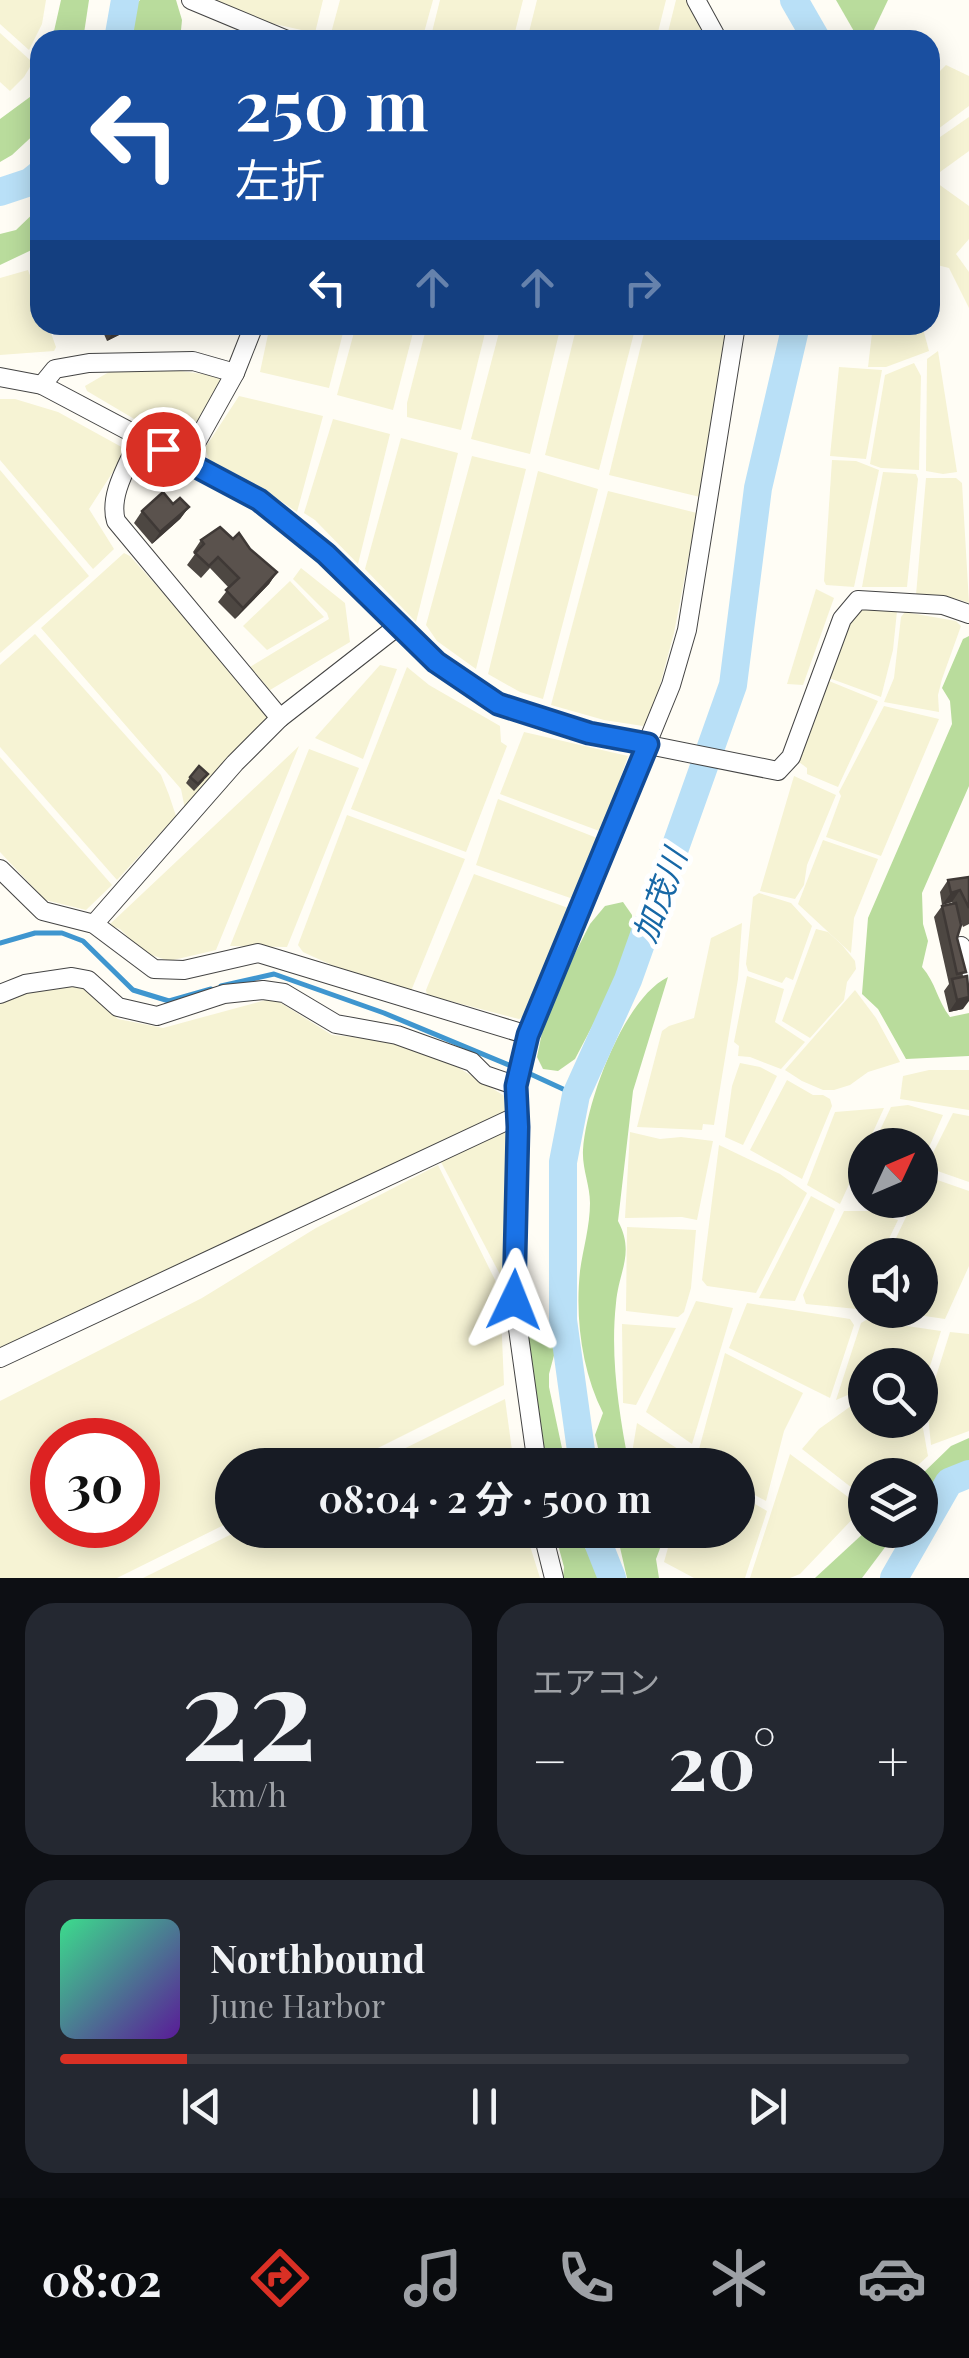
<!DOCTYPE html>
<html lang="ja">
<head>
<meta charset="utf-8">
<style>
  body { margin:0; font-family:"Playfair Display","Noto Sans JP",serif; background:#242831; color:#f1f3f6; height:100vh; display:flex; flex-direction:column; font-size:38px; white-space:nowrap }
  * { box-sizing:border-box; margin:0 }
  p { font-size:32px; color:#9ea1a6 }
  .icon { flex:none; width:55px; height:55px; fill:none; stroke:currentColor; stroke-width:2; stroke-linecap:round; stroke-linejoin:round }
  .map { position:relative; height:1578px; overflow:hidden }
  .sheet { display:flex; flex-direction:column; gap:25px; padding:25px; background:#0d0f14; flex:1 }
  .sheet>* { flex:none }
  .guide { position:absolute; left:30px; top:30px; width:910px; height:305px; border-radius:30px; box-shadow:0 5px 25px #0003; background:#1a4fa0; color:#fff; overflow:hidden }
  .needle { width:65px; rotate:46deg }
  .fabs { position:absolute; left:848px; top:1128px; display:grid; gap:20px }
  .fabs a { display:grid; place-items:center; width:90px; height:90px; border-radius:50%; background:#171b24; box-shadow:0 5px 25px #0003; font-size:50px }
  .speed { position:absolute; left:30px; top:1418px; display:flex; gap:20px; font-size:50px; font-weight:700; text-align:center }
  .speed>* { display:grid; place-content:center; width:130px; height:130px; border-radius:50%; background:#171b24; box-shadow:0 5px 25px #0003; line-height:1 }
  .speed .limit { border:15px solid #d22; background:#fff; color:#111 }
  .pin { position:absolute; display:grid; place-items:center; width:85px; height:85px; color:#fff; margin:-42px; border:5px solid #fff; border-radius:50%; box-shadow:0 2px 10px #0007 }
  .me { position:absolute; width:110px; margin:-55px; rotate:2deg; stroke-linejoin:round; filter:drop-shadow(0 0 8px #0008) }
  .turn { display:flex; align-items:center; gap:35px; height:210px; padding:0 40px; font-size:45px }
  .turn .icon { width:130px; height:130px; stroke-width:2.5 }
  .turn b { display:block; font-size:70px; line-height:85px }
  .lanes { display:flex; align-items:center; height:95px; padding:0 40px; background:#0003; justify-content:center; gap:50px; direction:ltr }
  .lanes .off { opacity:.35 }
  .big { font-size:75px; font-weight:700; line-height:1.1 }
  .sheet .card { flex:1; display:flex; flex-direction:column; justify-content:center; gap:15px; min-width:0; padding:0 35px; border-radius:30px; background:#242831 }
  .sheet .dial { align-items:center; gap:0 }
  .dial b { font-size:130px; line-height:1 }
  .song { display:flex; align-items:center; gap:30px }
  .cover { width:120px; height:120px; border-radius:15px; background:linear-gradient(135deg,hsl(150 70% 55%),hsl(270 70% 35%)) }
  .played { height:10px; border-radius:5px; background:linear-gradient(90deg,#d93025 15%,#363941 15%) }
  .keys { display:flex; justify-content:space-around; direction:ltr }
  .heat { display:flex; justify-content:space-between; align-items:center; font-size:55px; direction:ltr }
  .sheet .tiles { flex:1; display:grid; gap:25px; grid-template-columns:1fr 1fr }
  .card:last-child { grid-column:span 2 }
  .trip { position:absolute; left:215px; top:1448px; width:540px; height:100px; border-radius:50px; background:#171b24; box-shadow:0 5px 25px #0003; font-weight:700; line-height:100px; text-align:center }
  .tabs { display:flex; height:160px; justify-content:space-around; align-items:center; background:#090b0e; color:#9ea1a6 }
  .tabs .icon { width:70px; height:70px }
  .tabs .active { color:#d93025 }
  .tabs b { font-size:45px; color:#f1f3f6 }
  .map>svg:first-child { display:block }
  .farmland { fill:#f6f3d4; fill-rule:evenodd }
  .forest { fill:#b9dc9c }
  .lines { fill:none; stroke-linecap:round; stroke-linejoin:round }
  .stream { stroke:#3f96cf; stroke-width:5 }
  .river { stroke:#b9e0f7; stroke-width:28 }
  .street-casing { stroke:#444; stroke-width:20 }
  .street { stroke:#fff; stroke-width:18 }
  .wall { fill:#4d4742 }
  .shaded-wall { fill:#3f3936 }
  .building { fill:#5a524d; stroke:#3f3936; stroke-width:2.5 }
  .route-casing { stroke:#114b97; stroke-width:25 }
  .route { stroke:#1a73e8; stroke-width:18 }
  .labels { text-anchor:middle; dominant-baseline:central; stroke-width:10; stroke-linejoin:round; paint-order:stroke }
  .water-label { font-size:32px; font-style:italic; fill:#1768a6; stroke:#fff }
</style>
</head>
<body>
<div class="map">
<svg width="969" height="1578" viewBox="0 0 969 1578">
  <rect width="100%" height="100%" fill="#fffdf5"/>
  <g class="farmland">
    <polygon points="0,0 46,0 42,24 29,50 0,24"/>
    <polygon points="214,0 323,0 315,33 261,21 219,5"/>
    <polygon points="340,0 433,0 422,40 333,40 330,37"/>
    <polygon points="440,0 523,0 513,40 430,40"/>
    <polygon points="537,0 666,0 656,40 527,40"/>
    <polygon points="676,0 686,0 710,40 666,40"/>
    <polygon points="0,33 30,60 30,67 24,77 10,91 0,82"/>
    <polygon points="946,65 969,76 969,106 930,135 930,81"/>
    <polygon points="969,117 969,151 940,172 930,162 930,144"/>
    <polygon points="930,178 969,206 969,239 956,254 969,272 969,308 949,268 933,264 930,255"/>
    <polygon points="28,270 40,303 40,325 48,325 56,347 54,351 0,355 0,278"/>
    <polygon points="270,325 345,325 329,388 260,372"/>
    <polygon points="356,325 415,325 393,410 337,395"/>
    <polygon points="427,325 487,325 461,430 407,417 407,403"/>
    <polygon points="501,325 561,325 530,454 471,439"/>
    <polygon points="577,325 636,325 599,470 545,455"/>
    <polygon points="646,325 729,325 700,497 609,475"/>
    <polygon points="873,325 922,325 929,351 886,367 868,367"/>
    <polygon points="938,351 957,472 943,474 926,471 927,359"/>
    <polygon points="914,363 921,376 919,470 881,468 870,464 885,375"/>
    <polygon points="839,367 882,370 866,459 830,456"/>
    <polygon points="166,369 218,376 222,382 189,446 180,446 87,391 85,386 109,372"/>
    <polygon points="239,396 323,416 297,512 252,482 209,460 205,448"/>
    <polygon points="0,399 15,399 58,412 127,450 89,509 114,549 93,569 0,460"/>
    <polygon points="333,419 390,434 358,564 315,520 304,513"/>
    <polygon points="401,438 458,453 416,622 365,569"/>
    <polygon points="472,456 526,469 476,669 437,641 426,625"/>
    <polygon points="832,460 856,461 879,470 854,587 826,585 824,581"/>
    <polygon points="0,470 89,576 0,653"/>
    <polygon points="538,471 598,489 543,699 520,692 488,674"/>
    <polygon points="883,472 916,474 918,479 907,587 862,587"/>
    <polygon points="926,478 956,478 962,483 969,603 954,598 916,595"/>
    <polygon points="608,491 697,513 674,633 653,711 643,726 604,720 551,705"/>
    <polygon points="124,553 130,556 267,709 269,723 185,809 181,789 41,628"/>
    <polygon points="301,568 345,603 350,642 270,690 250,667 329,619 327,613 293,579"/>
    <polygon points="290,581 324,617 267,650 243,626"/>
    <polygon points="816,589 834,598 803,685 787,684"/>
    <polygon points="862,605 897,611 893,650 881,697 829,678 853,612"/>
    <polygon points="905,612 956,621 961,626 942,679 938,695 939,712 884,702 894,678 901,617"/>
    <polygon points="35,634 161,775 169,795 176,816 117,880 0,747 0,665"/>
    <polygon points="380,665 397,669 363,759 315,738"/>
    <polygon points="407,667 429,685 500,726 501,742 507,746 466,852 351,809"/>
    <polygon points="829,681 878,701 838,787 807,774 807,768 799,762"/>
    <polygon points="884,706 939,719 881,856 826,837 841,796 839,792"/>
    <polygon points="524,732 628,756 602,832 500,794"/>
    <polygon points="299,746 216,950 169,961 143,952 120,929 109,925"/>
    <polygon points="309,749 359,768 287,947 230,946"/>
    <polygon points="0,757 112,885 86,910 45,900 0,852"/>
    <polygon points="794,776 836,795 807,865 804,885 795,899 760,891"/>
    <polygon points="498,799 597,838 576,900 476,865"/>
    <polygon points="347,815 465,859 411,991 358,977 303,952 298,945"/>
    <polygon points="823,840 878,859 854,918 851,953 798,904"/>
    <polygon points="474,874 571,909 528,1015 519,1019 427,995 426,990"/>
    <polygon points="759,893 791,903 812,926 793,980 786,977 782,983 748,971 746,964 753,897"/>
    <polygon points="742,923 738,979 714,1125 703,1124 702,1130 637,1127 662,1031 669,1026 694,1018 711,938"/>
    <polygon points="816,929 828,932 842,945 855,961 856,969 847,982 844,1000 810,1038 782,1021"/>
    <polygon points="747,976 784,989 775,1022 805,1042 781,1069 750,1057 738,1056 739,1046 734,1042"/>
    <polygon points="59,980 83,985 118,1019 163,1028 273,998 332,1035 396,1041 441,1057 503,1095 515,1111 0,1355 0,1001"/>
    <polygon points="855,990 876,1018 900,1062 868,1072 850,1085 834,1090 823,1090 802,1081 785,1070"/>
    <polygon points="740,1063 760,1067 777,1076 743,1145 725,1137 732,1086"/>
    <polygon points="929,1070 969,1070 969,1110 900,1099 903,1076"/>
    <polygon points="787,1080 813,1095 823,1095 830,1099 832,1106 802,1179 750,1150"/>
    <polygon points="908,1105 943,1115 920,1168 920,1145 873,1145 891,1107"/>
    <polygon points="884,1108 840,1204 807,1185 835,1112"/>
    <polygon points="953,1113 969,1116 969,1182 926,1167"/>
    <polygon points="509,1125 505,1284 441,1162"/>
    <polygon points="630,1132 660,1139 681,1137 713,1141 697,1220 682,1217 625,1218"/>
    <polygon points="719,1145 780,1174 807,1193 756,1293 707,1286 702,1280"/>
    <path d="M438,1165L500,1290L504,1385L344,1465H232V1521L117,1578H0V1401L202,1298L316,1228ZM138,1440V1525H52V1440Z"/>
    <polygon points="926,1176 969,1191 969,1266 945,1319 884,1310 920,1310 920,1255 888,1255 914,1200 920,1200 920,1188"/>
    <polygon points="811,1196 835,1209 795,1301 759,1298"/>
    <polygon points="844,1211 871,1211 898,1220 881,1255 865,1255 865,1291 857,1309 806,1304 803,1295"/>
    <polygon points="627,1227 696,1230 691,1288 684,1312 678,1317 626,1311"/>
    <polygon points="696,1301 733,1308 692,1444 646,1412"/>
    <polygon points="747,1303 850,1319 854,1325 830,1398 729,1348"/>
    <polygon points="866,1320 941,1331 920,1398 920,1365 865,1365 865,1392 855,1392 836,1400 861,1323"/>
    <polygon points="622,1324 676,1328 636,1405 623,1403"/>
    <polygon points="950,1332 969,1334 969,1431 931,1445 927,1405"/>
    <polygon points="725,1353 803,1393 784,1431 766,1501 738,1486 738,1465 695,1464"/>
    <polygon points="505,1399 514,1465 371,1465"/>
    <polygon points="858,1401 865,1402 865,1420 920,1420 920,1412 928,1456 907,1475 865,1475 865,1498 802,1449 819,1429"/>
    <polygon points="637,1423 686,1454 683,1465 635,1465 633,1447"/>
    <polygon points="790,1454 863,1508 800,1574 790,1578 750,1578"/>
    <polygon points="738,1494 767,1511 745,1578 694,1578 664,1562 673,1530 738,1530"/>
    <polygon points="240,1530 525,1530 540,1578 143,1578"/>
  </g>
  <g class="forest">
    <polygon points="61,0 89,0 83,40 52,40"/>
    <polygon points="140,0 176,0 182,20 180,40 125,40 134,7"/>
    <polygon points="836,0 888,0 869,40 859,40"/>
    <polygon points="40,78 40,129 12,155 0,162 0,119 34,94"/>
    <polygon points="40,207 40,246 0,265 0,234 16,230"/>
    <path d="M969,636V786L922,893L923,924L928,941L922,967C936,983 937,1000 950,1017L969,1013V1056L906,1059L878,1009L862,994L868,918L952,724L950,701L942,688L963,639Z"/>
    <polygon points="623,902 632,915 632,940 621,971 575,1059 558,1071 543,1069 537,1057 547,1008 590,924 605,906"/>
    <path d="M668,977L633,1091L618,1221C635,1253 619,1270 616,1303C610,1357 619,1413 629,1465H602L595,1435L603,1413C582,1371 575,1319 580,1271C583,1249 590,1226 590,1203C590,1185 582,1169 583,1150C586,1102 624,998 668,977Z"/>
    <polygon points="528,1301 541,1307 557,1344 549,1374 549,1387 563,1453 573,1455 572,1465 547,1465 522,1306"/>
    <polygon points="969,1438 969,1468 932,1492 920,1505 920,1476 951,1446"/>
    <path d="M554,1530H576C581,1548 597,1559 603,1578H563L564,1567Z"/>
    <polygon points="616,1530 640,1530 641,1534 645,1530 667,1530 656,1559 659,1578 627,1578"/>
    <polygon points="867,1530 898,1530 862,1578 815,1578"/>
  </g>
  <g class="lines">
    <g class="stream">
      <polyline points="0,943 35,933 62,933 83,941 133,990 169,1001 211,989"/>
      <polyline points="221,986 274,974 384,1013 516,1068"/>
      <polyline points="526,1072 576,1095"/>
    </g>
    <g class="river">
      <polyline points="794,0 817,40"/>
      <polyline points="118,40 125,0"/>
      <polyline points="0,192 30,182 40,174"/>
      <polyline points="583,1465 563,1320 563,1162 576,1095 628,980 733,685 758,488 796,325"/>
      <polyline points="593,1530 612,1578"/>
      <polyline points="894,1578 949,1482 969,1474"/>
    </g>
    <defs>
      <g id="street">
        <polyline points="191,0 287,40"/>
        <polyline points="696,0 718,40"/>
        <polyline points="0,377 42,385 259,500 326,554 436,662 498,705 589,733 778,771 791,757 842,619 858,600 943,605 969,614"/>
        <polyline points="42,385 55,369 89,363 193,361 235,373"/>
        <path d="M140,437C130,462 108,494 116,521L280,718"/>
        <polyline points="186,461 235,373 254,325"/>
        <polyline points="0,869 43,911 94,924 154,969 184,970 258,953 528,1035"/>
        <polyline points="94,924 235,763 280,718 398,626"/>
        <polyline points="961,946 969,977"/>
        <polyline points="0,994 25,984 72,977 88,980 118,1007 157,1016 224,994 263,990 284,993 336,1024 397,1035 472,1062 485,1075 517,1086"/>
        <polyline points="0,1358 519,1115"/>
        <polyline points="537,1465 514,1300 517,1086 528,1035 671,685 687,630 736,325"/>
        <polyline points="542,1530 554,1578"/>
      </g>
    </defs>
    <use href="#street" class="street-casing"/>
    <use href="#street" class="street"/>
  </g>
  <g class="wall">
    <polygon points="100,325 160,325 133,335 131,329 107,341"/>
    <polygon points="173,504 189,507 180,519 152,544 134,523 142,511"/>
    <polygon points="233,539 250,549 277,572 269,584 235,619 218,602 229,588 210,568 201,578 187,565 195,554 193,552 201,540"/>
    <polygon points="190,777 204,780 194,791 186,783"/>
    <polygon points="969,877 969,924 963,927 959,917 957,938 963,976 963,1009 949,1012 944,991 949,984 934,917 942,906 953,904 952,902 942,905 940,892 948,880"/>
  </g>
  <g class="shaded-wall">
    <polygon points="125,325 134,325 131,329 107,341 115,330"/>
    <polygon points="140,325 160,325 133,335"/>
    <polygon points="189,507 180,519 152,544 160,532"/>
    <polygon points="277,572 269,584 235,619 243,608"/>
    <polygon points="960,890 952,902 942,905 951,893"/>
    <polygon points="969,997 969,1001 963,1009 949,1012 957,1000"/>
  </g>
  <g class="building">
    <polygon points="163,492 173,504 180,498 189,507 160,532 142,511"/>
    <polygon points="220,527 233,539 239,533 250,549 277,572 243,608 226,590 239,578 218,557 209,566 195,553 204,544 201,540"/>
    <polygon points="199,766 208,774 198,784 190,777"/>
    <polygon points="969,877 969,908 960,890 951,893 948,880"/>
    <polygon points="956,903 961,925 957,938 966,972 957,974 942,906"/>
    <polygon points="967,976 969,997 957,1000 952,979"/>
  </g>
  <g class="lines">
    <defs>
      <polyline id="route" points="163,449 259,500 326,554 436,662 498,704 589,733 648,744 528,1035 516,1086 518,1127 514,1300"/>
    </defs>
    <use href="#route" class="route-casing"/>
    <use href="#route" class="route"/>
  </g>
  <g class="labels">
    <g class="water-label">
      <text transform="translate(658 895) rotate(-70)">加茂川</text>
    </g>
  </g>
</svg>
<div class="fabs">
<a><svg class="needle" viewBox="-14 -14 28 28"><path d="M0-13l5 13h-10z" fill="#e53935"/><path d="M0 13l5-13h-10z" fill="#9ea1a6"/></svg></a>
<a><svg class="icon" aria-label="sound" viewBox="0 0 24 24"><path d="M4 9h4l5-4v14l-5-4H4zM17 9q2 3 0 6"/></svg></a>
<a><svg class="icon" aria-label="search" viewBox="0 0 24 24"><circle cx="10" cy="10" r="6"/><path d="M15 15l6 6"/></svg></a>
<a><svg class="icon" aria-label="layers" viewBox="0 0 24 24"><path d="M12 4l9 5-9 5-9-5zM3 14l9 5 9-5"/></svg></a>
</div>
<div class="speed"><div class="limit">30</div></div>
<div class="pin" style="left:163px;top:449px;background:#d93025"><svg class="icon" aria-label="arrive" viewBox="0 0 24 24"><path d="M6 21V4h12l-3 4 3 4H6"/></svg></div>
<svg class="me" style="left:514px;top:1300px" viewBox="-20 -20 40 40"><path d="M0-17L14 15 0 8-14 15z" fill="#1a73e8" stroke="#fff" stroke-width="4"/></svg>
<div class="trip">08:04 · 2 分 · 500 m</div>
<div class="guide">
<div class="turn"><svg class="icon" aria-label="left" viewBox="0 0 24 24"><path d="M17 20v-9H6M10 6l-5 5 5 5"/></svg><div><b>250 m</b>左折</div></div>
<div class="lanes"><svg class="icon" aria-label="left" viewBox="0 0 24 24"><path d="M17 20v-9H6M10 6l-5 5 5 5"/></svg><svg class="icon off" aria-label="ahead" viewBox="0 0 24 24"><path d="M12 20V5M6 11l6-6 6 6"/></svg><svg class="icon off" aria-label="ahead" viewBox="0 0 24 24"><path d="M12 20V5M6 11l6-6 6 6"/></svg><svg class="icon off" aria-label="right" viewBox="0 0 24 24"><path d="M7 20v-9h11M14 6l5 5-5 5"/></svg></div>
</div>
</div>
<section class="sheet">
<div class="tiles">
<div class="card dial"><b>22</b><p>km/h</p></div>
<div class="card"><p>エアコン</p>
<div class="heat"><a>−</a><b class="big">20°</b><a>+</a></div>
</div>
<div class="card">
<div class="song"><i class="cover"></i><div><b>Northbound</b><p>June Harbor</p></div></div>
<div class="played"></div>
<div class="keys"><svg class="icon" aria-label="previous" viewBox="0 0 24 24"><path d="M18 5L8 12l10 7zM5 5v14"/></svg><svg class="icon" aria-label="pause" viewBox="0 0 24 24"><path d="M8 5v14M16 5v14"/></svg><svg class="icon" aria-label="next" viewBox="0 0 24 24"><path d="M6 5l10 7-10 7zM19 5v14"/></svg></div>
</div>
</div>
</section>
<nav class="tabs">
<b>08:02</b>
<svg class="icon active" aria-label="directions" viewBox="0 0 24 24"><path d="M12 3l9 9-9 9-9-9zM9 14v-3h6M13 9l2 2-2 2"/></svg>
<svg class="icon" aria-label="music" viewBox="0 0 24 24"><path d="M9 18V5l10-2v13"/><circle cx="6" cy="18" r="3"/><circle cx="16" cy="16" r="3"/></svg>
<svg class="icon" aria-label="phone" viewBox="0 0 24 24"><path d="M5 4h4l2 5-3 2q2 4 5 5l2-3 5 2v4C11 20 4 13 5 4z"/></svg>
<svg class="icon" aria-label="climate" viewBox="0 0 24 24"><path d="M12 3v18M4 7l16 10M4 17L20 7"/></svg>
<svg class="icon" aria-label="car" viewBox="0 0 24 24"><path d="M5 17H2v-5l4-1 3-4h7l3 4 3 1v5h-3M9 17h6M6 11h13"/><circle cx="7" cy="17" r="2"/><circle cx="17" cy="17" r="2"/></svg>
</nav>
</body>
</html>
